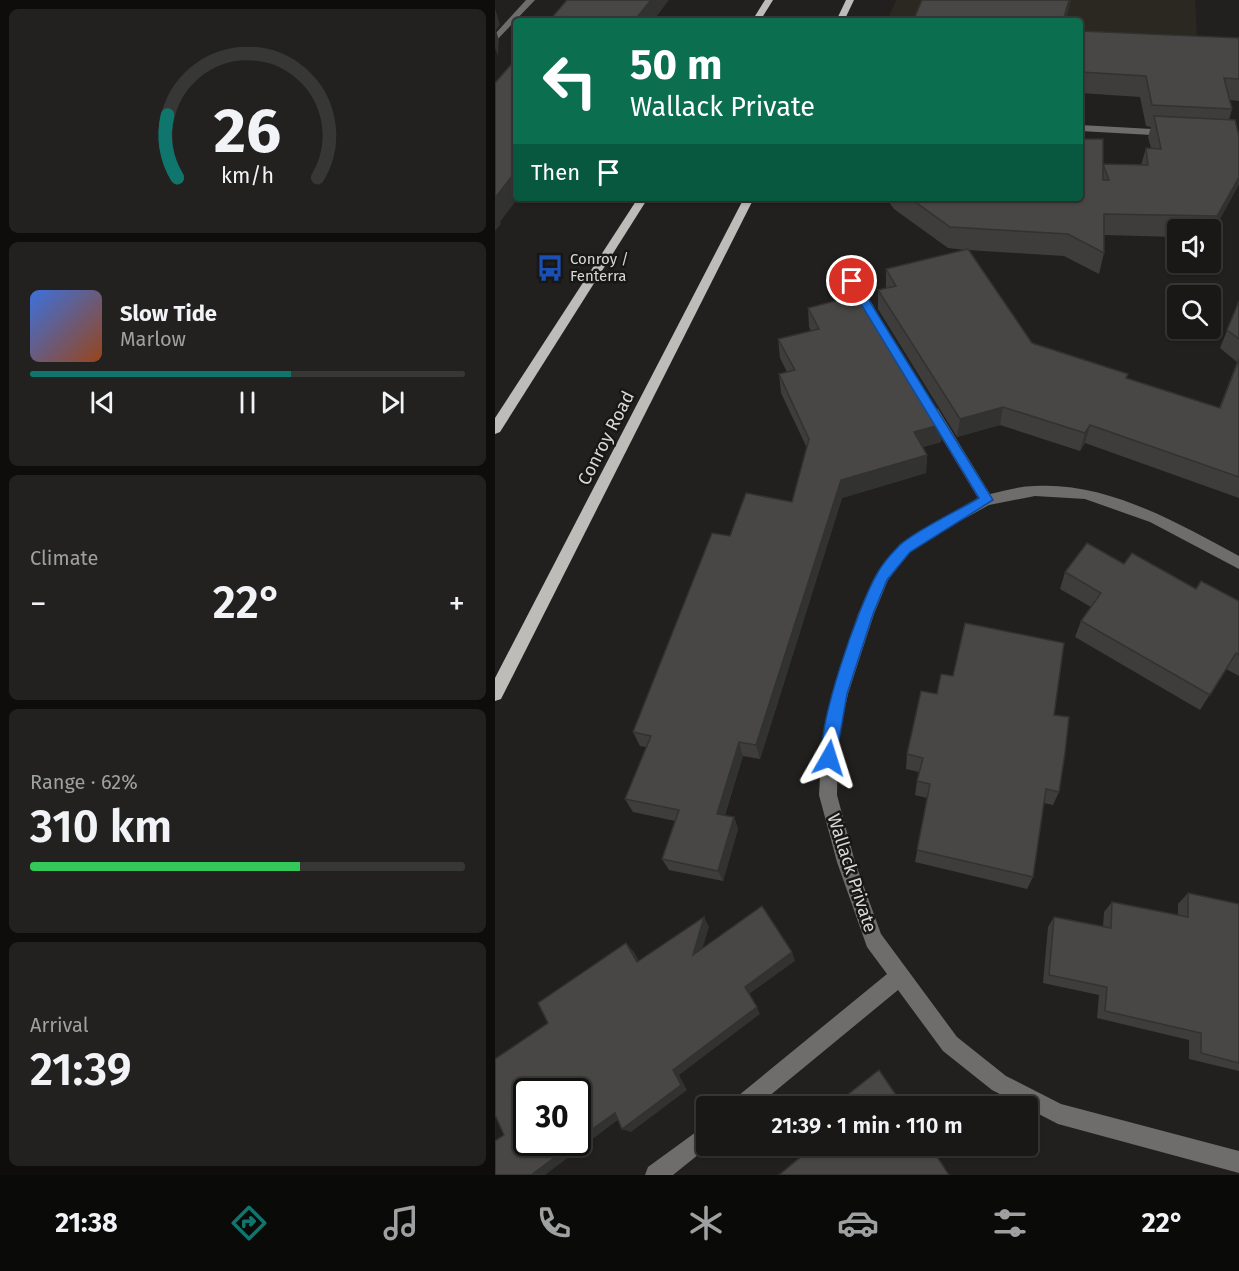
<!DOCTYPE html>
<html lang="en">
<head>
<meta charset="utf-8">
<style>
  body { margin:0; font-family:"Fira Sans",sans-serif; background:#22211f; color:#f1f3f6; height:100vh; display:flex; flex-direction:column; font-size:22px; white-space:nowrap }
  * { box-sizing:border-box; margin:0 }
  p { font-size:20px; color:#9fa0a1 }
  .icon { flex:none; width:33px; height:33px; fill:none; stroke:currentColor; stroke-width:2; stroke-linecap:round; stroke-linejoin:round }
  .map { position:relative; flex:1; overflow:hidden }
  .sheet { display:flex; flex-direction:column; gap:9px; padding:9px; background:#0e0d0c; width:495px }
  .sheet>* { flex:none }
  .hud { position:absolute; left:18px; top:18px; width:570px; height:183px; border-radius:6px; box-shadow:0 2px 4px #0004,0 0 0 2px #373735; background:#0b6e4f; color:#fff; overflow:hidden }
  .fabs { position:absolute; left:672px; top:219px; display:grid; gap:12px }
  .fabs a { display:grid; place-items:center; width:54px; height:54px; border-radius:6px; background:#191816; box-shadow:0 2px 4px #0004,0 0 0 2px #373735; font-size:30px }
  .speed { position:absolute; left:18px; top:1078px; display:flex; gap:12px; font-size:30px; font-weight:700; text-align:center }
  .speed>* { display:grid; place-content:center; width:78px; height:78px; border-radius:50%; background:#191816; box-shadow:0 2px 4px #0004,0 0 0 2px #373735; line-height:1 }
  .speed .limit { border:3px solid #111; border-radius:9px; background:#fff; color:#111 }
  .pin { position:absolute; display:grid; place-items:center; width:51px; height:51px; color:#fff; margin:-26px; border:3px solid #fff; border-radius:50%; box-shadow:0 2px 6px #0007 }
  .me { position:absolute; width:66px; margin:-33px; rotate:6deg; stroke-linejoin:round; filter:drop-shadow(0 0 4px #0008) }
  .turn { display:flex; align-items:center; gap:21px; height:126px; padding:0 18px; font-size:27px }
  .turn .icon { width:78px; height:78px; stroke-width:2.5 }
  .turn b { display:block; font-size:42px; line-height:51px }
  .then { display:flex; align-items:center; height:57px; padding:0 18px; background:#0003; gap:12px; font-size:22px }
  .big { font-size:45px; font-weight:600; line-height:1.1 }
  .sheet .widget { flex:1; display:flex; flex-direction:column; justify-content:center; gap:9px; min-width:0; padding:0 21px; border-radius:9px; background:#22211f }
  .sheet .dial { align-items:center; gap:0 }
  .dial svg { height:156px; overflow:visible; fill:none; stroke:#373735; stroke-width:7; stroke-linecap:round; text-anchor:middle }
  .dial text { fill:#f1f3f6; stroke:none }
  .song { display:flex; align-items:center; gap:18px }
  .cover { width:72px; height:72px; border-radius:9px; background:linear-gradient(135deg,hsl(220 70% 55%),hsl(20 70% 35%)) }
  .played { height:6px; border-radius:3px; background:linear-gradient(90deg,#0f766e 60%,#373735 60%) }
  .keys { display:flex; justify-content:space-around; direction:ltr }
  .heat { display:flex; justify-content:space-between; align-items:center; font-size:33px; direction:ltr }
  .charge { height:9px; border-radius:4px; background:linear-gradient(90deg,#34c759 62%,#373735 0) }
  .trip { position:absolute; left:201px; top:1096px; width:342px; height:60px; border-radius:6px; background:#191816; box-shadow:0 2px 4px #0004,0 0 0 2px #373735; font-weight:600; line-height:60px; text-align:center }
  .menu { display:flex; height:96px; justify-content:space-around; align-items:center; background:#0a0a09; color:#9fa0a1 }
  .menu .icon { width:42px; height:42px }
  .menu .selected { color:#0f766e }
  .menu b { font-size:27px; color:#f1f3f6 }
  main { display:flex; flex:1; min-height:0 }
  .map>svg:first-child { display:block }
  .built { fill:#2a2820 }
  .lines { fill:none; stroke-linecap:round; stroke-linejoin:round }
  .minor { fill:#6e6d6c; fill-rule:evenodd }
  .major { fill:#bdbcb9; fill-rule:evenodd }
  .wall { fill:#3e3d3b }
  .shaded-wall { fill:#323230 }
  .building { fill:#484745; stroke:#323230; stroke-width:1.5 }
  .route { fill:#1a73e8; stroke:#114b97; stroke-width:1.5 }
  .labels { text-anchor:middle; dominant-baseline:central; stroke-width:5; stroke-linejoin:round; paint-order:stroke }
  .far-poi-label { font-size:15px; fill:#d8d8d6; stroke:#181715; text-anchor:start }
  .street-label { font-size:18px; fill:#d8d8d6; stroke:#181715 }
</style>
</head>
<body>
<main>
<section class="sheet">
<div class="widget dial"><svg viewBox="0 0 100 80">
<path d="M14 69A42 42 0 1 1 86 69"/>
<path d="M14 69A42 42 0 0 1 9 37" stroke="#0f766e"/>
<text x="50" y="56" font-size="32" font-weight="700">26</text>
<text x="50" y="72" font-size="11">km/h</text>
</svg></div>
<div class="widget">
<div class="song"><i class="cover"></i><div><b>Slow Tide</b><p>Marlow</p></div></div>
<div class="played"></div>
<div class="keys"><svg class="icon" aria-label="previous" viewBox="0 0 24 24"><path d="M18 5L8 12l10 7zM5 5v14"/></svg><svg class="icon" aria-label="pause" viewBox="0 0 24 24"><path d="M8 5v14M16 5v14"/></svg><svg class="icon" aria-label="next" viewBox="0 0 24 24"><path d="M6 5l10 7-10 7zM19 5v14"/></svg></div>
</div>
<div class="widget"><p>Climate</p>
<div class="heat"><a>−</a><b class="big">22°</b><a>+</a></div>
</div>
<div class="widget"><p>Range · 62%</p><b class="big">310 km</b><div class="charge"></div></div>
<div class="widget"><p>Arrival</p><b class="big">21:39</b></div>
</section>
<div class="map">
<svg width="744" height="1175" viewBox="0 0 744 1175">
  <rect width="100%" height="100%" fill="#21201e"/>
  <polygon class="built" points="401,0 700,0 702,42 585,36 585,21 392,21"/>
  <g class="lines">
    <g class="minor">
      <polygon points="31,0 40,0 0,42 0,34"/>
      <polygon points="585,125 675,130 680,133 675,136 585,131"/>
      <polygon points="345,258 349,259 379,307 379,313 371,313 339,262"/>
      <path d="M438,407L443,409L495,494C509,491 525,486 540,486C614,482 682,523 744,556V569L655,522L590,499L540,496L494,505L458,525L415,552L393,580L379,614L353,694L343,739L342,795L360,862L386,934L462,1037L511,1076L566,1104L744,1151V1173L563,1124L497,1090L448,1051L403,990L261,1107H235L238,1100L392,974L372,947L342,862L324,795L327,739L337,694L363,614L382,573L405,544L483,498L431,412Z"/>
      <polygon points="212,1124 212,1146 214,1146 178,1175 150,1175 153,1167"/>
    </g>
    <g class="major">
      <polygon points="270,0 278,0 265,21 257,21"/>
      <polygon points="351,0 359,0 349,21 341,21"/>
      <polygon points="143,198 153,198 5,432 0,434 0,418"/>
      <polygon points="249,198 259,198 6,699 0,701 0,678"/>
    </g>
  </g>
  <g class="wall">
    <polygon points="585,31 744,38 744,101 735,100 737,109 734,120 744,136 744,184 743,186 716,235 716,230 682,230 682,237 609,235 609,253 604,274 569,256 473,250 537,343 632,378 724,408 742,362 725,348 744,301 744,498 590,443 585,451 505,425 462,437 383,309 383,290 391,288 391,269 470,250 453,248 399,209 391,198 585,198 608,164 646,165 651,148 656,148 653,137 656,127 651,126 645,97 585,93"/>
    <polygon points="313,308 448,424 446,442 428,447 432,455 431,473 347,498 265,759 248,756 230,815 239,817 243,829 228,881 174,870 167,859 180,821 138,812 130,799 151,747 145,746 138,732 235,536 297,502 312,448 286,393 284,374 292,372 285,358 283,339 316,331 314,327"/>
    <polygon points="629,564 701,589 744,601 744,676 731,669 705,710 580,637 586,621 596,607 565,589 570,572"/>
    <polygon points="559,715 564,792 558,805 549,803 538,877 532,889 420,862 432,798 420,795 422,781 424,772 411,769 412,754"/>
    <polygon points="693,893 744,904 744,1071 694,1059 694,1040 602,1018 604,995 548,983 553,927 559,917 608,927 609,912 617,902 683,915 683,904"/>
  </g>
  <g class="shaded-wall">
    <polygon points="156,0 174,0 158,21 139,21"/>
    <polygon points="574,0 576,0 571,21 568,21"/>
    <polygon points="0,8 5,25 1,30 4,41 3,56 0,48"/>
    <polygon points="21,171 21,198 23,198 5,222 6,224 0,231 0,198"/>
    <polygon points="744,177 743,186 716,235 722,216"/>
    <polygon points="508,407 505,425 462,437 465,419"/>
    <polygon points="448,424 446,442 418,450 419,432"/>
    <polygon points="595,425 590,443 585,451 590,433"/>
    <polygon points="432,455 431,473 347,498 265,759 261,745 346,480"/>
    <polygon points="244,742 248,756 226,826 222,814"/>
    <polygon points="239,817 243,829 228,881 223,871"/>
    <polygon points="209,917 214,927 203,963 198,955"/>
    <polygon points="131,943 139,952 149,970 142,962"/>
    <polygon points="297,952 300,961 254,994 250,987"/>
    <polygon points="262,1007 265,1014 184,1075 192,1090 136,1132 127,1129 178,1070"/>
    <polygon points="120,1113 128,1116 50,1175 36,1175 79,1143 82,1143 82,1140"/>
  </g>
  <g class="building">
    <polygon points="72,0 156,0 139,21 54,21"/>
    <polygon points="427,0 574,0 568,21 418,21"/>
    <polygon points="585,31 744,38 744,79 729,78 737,109 657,105 651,76 585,72"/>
    <polygon points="21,59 21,171 0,198 0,83"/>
    <polygon points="659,116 740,120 744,136 744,177 722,216 609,214 609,253 573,234 455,227 415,198 585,198 585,139 608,139 608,180 614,180 608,164 653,165 651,148 666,149"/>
    <polygon points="473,249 537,343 633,374 631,378 725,408 744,359 744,477 595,425 590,433 508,407 465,419 383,290 401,286 391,269"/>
    <polygon points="367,294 448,424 419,432 432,455 346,480 261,745 244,742 222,814 239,817 223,871 167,859 184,810 130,799 156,736 138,732 217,533 235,536 251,493 297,502 314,439 284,374 300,370 283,339 324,329 313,308"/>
    <polygon points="744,301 744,339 732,330"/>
    <polygon points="592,543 629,564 637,553 701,589 706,581 744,601 744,655 741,653 715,695 586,621 606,593 570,572"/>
    <polygon points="470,623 569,643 559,715 574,717 570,753 564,792 551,789 538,877 422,850 435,784 422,781 428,758 412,754 426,691 442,694 446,674 458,676"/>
    <polygon points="693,893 744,904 744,1063 706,1053 706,1033 610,1011 612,987 554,975 559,917 616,928 617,902 693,917"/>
    <polygon points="267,906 297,952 250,987 262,1007 178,1070 186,1085 127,1129 120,1113 82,1140 82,1092 32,1092 32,1143 79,1143 36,1175 0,1175 0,1141 9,1135 0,1115 0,1059 53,1023 43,1003 131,943 142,962 209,917 198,955"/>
    <polygon points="384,1070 409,1107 337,1107"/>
    <polygon points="319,1146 435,1146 454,1175 284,1175"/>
  </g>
  <path class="route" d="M357,278L362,281L498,500L415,552L392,580L378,614L352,694L340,763L334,765L329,763C317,736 365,602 382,574C387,564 397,553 405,545C420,531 464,510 484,498L352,281Z"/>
  <defs>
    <symbol id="bus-bare" viewBox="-9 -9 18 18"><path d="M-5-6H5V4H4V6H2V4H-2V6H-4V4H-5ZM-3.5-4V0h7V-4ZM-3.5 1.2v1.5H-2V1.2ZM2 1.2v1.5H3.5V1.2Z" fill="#1a4fb4" stroke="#181715" stroke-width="2.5" paint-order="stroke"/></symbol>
  </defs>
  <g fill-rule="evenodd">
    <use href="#bus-bare" x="36" y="249" width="38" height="38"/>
  </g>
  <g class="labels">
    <g class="far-poi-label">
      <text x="75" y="259">Conroy /<tspan x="75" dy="17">Fenterra</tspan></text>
    </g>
    <g class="street-label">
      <text transform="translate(111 438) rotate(-63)">Conroy Road</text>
      <text transform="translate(357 873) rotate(72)">Wallack Private</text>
    </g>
  </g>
</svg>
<div class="fabs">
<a><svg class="icon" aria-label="sound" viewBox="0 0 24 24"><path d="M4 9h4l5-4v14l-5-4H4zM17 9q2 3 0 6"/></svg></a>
<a><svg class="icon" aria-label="search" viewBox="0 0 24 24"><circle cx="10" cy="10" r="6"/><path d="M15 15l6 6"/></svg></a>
</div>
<div class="speed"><div class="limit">30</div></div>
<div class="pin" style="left:357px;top:281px;background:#d93025"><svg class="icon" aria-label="arrive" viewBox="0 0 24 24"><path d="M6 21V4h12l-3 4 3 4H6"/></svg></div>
<svg class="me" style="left:334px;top:758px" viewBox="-20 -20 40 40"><path d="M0-17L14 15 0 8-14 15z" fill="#1a73e8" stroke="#fff" stroke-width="4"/></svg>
<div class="trip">21:39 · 1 min · 110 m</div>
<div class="hud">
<div class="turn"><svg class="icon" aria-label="left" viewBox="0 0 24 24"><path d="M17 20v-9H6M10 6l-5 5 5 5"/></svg><div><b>50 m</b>Wallack Private</div></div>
<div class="then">Then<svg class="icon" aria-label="arrive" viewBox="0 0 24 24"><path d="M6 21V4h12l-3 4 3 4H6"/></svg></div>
</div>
</div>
</main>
<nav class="menu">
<b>21:38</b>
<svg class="icon selected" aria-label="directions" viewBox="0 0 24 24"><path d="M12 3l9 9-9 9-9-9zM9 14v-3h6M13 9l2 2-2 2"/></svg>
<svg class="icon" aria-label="music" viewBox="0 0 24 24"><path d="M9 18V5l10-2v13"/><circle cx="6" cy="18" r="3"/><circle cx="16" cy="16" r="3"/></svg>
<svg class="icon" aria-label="phone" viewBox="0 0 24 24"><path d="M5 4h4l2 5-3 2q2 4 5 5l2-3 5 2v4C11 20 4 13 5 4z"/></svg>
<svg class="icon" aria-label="climate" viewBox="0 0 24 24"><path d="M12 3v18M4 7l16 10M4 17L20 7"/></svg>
<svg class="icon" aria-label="car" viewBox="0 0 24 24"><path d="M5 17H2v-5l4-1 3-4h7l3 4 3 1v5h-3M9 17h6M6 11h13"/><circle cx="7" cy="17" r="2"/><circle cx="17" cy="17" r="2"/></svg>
<svg class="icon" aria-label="filters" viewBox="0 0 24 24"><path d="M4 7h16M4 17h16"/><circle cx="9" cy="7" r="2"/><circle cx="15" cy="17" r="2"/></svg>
<b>22°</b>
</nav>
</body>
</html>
